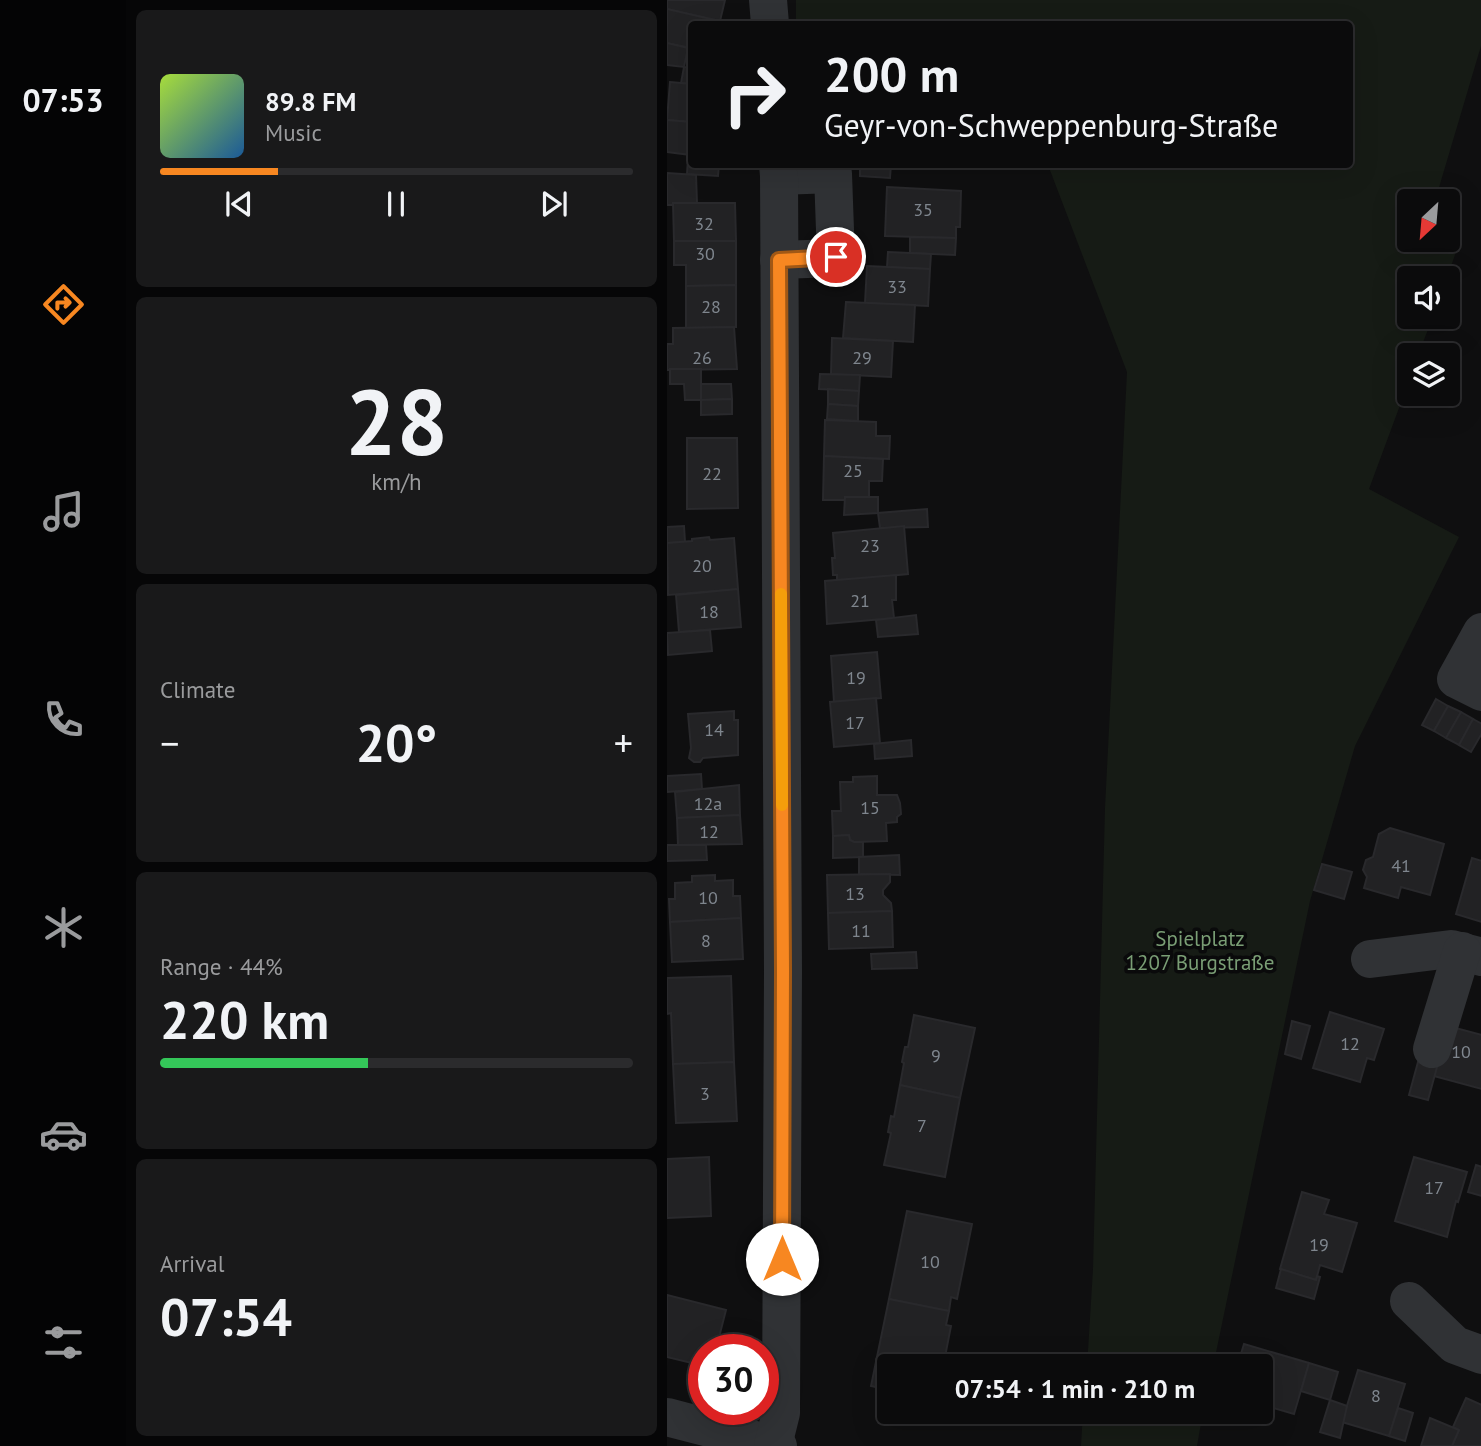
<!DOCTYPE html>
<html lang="en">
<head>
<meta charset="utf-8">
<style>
  body { margin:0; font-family:"PT Sans",sans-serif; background:#19191a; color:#f1f3f6; height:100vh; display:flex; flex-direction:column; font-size:26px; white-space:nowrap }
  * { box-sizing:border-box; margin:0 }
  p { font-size:23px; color:#9a9b9d }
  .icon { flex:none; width:38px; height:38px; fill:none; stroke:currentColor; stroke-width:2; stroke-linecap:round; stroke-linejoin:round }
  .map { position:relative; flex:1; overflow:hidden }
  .details { display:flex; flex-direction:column; gap:10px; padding:10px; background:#060607; width:541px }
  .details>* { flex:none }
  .banner { position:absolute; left:21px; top:21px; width:665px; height:147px; border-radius:7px; box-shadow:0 7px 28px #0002,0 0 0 2px #2b2b2d; background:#0b0b0c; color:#f1f3f6; overflow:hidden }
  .needle { width:46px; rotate:206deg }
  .tools { position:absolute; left:730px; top:189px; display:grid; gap:14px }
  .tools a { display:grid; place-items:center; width:63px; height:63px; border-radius:7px; background:#0b0b0c; box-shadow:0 7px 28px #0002,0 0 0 2px #2b2b2d; font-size:35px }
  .speed { position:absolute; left:21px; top:1334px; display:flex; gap:14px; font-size:35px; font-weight:700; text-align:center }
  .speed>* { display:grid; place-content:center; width:91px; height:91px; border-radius:50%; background:#0b0b0c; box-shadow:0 7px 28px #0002,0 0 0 2px #2b2b2d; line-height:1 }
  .speed .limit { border:10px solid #d22; background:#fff; color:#111 }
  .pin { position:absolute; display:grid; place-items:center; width:60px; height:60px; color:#fff; margin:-30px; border:4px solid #fff; border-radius:50%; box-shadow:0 2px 7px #0007 }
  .me { position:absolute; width:77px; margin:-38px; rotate:0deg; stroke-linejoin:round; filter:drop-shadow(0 0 5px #0008) }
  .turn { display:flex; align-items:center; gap:24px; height:147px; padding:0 21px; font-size:32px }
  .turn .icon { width:91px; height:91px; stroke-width:2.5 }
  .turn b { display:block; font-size:49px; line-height:60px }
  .big { font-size:52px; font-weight:600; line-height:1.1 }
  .details .tile { flex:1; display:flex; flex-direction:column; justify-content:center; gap:10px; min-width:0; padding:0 24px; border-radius:10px; background:#19191a }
  .details .dial { align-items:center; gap:0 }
  .dial b { font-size:91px; line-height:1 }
  .song { display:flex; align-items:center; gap:21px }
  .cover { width:84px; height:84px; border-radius:10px; background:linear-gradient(135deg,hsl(80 70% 55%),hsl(210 70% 35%)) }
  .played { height:7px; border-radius:4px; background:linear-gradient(90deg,#f78721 25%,#2b2b2d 25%) }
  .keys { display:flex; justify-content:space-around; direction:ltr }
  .heat { display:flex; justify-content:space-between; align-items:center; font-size:38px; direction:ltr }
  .charge { height:10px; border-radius:5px; background:linear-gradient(90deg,#34c759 44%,#2b2b2d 0) }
  .trip { position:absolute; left:210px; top:1354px; width:396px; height:70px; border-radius:7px; background:#0b0b0c; box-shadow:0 7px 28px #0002,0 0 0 2px #2b2b2d; font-weight:600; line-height:70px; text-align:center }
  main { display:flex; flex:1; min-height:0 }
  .menu { display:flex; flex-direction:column; width:126px; justify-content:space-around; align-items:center; background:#040405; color:#9a9b9d }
  .menu .icon { width:49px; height:49px }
  .menu .active { color:#f78721 }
  .menu b { font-size:32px; color:#f1f3f6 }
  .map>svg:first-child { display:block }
  .green { fill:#161b15 }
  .building { fill:#222224; stroke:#29292c; stroke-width:2 }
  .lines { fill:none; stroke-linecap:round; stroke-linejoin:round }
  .minor { stroke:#303235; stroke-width:38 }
  .route-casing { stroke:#a15815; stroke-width:18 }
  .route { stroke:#f78721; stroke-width:12 }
  .slow { stroke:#f59e0b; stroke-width:12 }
  .labels { text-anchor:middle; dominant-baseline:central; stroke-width:7; stroke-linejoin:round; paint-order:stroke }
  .number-label { font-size:18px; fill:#7f868e }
  .park-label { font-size:21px; fill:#7a9e75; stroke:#0a0a0b }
</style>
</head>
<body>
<main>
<nav class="menu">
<b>07:53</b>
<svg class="icon active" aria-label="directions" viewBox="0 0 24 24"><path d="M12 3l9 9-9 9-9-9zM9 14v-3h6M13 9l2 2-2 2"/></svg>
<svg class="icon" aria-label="music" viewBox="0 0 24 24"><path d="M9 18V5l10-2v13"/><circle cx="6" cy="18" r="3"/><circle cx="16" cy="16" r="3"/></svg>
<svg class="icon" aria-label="phone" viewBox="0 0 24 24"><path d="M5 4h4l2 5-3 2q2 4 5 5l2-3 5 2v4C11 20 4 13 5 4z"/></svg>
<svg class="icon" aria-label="climate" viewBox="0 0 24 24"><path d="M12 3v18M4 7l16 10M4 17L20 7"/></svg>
<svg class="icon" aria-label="car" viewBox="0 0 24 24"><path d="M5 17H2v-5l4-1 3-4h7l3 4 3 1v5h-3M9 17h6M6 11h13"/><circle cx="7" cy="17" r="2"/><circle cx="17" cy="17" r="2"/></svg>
<svg class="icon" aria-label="filters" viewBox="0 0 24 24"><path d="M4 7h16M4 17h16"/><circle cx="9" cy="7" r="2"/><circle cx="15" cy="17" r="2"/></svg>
</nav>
<section class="details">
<div class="tile">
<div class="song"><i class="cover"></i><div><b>89.8 FM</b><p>Music</p></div></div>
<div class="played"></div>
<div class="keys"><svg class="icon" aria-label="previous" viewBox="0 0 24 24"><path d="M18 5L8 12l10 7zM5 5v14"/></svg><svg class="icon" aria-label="pause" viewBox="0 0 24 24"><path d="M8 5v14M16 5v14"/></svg><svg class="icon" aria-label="next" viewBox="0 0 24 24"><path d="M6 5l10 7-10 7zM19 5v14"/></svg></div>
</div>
<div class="tile dial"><b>28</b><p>km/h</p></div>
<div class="tile"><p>Climate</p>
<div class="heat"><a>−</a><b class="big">20°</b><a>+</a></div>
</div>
<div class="tile"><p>Range · 44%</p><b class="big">220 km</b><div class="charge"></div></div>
<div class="tile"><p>Arrival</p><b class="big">07:54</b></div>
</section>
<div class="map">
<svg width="815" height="1446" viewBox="0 0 815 1446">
  <rect width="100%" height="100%" fill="#0f0f10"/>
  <g class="green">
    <polygon points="129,0 814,0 814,46 768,201 742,201 742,240 780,240 781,235 791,246 780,278 742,278 742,317 766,317 751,355 742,355 742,381 702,489 792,537 688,746 643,901 546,1367 420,1367 426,1269 438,808 460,372 381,165 682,164 682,24 129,24"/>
    <polygon points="416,1412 536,1412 530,1446 414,1446"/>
  </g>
  <g class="building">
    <polygon points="0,0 58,0 53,21 0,9"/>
    <polygon points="0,9 61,23 60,24 24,24 24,48 0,43"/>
    <polygon points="0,43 21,48 17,67 0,65"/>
    <polygon points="17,67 24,68 24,84 14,83"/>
    <polygon points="3,82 24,84 24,122 0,120"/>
    <polygon points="0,120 24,122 24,155 0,152"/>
    <polygon points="21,158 24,158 24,164 52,164 51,176 20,174"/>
    <polygon points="193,164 224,164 223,178 193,176"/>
    <polygon points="0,173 29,175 30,203 6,203 6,205 0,205"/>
    <polygon points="220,187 294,191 293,227 289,227 289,238 218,236"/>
    <polygon points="6,203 68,203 69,241 7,241"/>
    <polygon points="243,237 289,238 288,255 243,253"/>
    <polygon points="7,241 69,241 69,285 19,286 19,265 7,265"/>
    <polygon points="221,252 264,254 263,269 220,267"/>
    <polygon points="200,266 263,269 261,306 198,303"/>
    <polygon points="69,285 69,327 19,328 19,286"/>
    <polygon points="179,302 248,305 246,342 176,338"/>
    <polygon points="67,327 70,369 0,370 0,344 6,344 6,328"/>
    <polygon points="165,338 226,341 224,377 164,374"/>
    <polygon points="3,369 34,369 34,400 18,400 17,384 3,384"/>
    <polygon points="153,374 193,375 192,391 152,389"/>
    <polygon points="34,384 64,384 65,399 34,400"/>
    <polygon points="161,389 192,391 191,406 161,404"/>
    <polygon points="65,399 65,414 34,415 34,400"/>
    <polygon points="161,404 191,406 191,421 160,419"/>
    <polygon points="158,420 209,422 209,436 223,436 222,459 157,456"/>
    <polygon points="20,438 70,438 71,508 20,509"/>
    <polygon points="157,456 216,459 215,481 202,481 202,498 178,497 178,500 156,500"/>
    <polygon points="178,497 211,497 211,513 177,515"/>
    <polygon points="260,509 261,527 213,528 211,513"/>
    <polygon points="17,526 18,542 0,543 0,527"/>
    <polygon points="237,526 241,574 170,581 170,575 166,575 165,558 168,558 166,533"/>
    <polygon points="42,537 43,540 67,538 71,589 1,595 0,543 25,541 25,539"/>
    <polygon points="229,575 229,600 225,600 227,618 160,624 158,581"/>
    <polygon points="71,589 74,627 12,632 9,595"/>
    <polygon points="249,615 251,634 211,637 209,620"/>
    <polygon points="43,630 45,651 1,655 0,633"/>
    <polygon points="210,652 214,698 167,702 164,656"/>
    <polygon points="209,698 213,743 167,747 163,702"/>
    <polygon points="769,699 781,706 767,731 755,725"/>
    <polygon points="781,706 794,712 779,738 767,731"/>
    <polygon points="67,711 67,720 71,720 71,755 36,758 33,762 27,762 22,758 24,748 21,714"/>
    <polygon points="794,712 806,719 792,745 779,738"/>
    <polygon points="806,719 815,724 815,733 804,752 792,745"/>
    <polygon points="244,740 245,756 208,759 207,744"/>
    <polygon points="34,774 35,789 0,792 0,776"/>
    <polygon points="210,776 210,795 230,795 233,803 234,814 230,817 230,822 219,823 220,841 187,842 183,840 182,835 166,836 165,811 174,811 173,782 186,782 186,777"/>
    <polygon points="72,785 73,815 10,818 8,792"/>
    <polygon points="73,815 75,844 11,845 10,818"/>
    <polygon points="723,828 777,844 763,895 734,887 731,898 697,888 700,877 696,870 699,860 706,857 712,834"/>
    <polygon points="182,835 183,840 187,842 196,842 196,857 166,858 166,836"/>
    <polygon points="0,845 39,845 40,860 0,861"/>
    <polygon points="232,855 233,875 192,874 192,857"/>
    <polygon points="805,858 815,861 815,922 789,914"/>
    <polygon points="655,864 685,872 677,899 647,890"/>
    <polygon points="223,874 223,882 216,890 216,895 224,903 225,911 161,913 160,875"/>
    <polygon points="48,875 48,881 66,880 66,896 73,896 74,918 3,922 2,899 8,899 8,883 25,882 25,876"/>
    <polygon points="225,911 226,947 162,949 161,913"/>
    <polygon points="74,918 76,959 5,962 3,922"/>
    <polygon points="249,952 250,968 205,969 204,954"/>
    <polygon points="64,976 67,1062 6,1064 4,1013 0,1014 0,978"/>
    <polygon points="663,1012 717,1029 707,1060 700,1058 693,1082 646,1068"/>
    <polygon points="247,1015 308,1028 293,1098 233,1085 237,1063 235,1062 238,1047 241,1047"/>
    <polygon points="625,1021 643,1026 634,1059 618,1054"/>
    <polygon points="781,1026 815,1035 815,1089 767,1076"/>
    <polygon points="67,1062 70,1121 9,1123 6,1064"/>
    <polygon points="751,1062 770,1067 761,1100 742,1095"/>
    <polygon points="233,1085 293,1098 278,1177 217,1165 224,1133 221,1132 224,1116 227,1117"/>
    <polygon points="42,1157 44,1216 0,1218 0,1159"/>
    <polygon points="747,1157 800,1172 791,1202 789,1201 780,1237 728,1221"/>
    <polygon points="809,1165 815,1167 815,1196 801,1192"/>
    <polygon points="635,1192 662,1200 657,1214 690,1223 675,1272 653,1265 649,1280 613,1269"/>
    <polygon points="240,1211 305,1224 290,1299 284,1297 282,1311 222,1299"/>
    <polygon points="614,1269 649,1280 650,1276 653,1277 647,1299 609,1288"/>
    <polygon points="0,1295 59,1310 49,1349 37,1349 37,1366 0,1357"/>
    <polygon points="222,1299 282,1311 279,1325 284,1326 276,1367 222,1367 222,1390 204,1386"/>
    <polygon points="577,1344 642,1363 627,1414 593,1404 593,1367 570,1367"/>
    <polygon points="642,1363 671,1372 663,1400 634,1391"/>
    <polygon points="691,1370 738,1384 722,1436 675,1422"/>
    <polygon points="799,1398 815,1405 815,1446 785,1446 792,1430 786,1427"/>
    <polygon points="663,1400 680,1406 673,1438 653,1432"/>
    <polygon points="731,1408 746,1413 738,1441 722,1436"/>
    <polygon points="763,1418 792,1430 785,1446 754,1446"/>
  </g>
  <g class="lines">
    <g class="minor">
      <polyline points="101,0 103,24"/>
      <polyline points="111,164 112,176 166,174 169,258 112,260"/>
      <polyline points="815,632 789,679 815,692"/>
      <polyline points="703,959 784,949 815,957"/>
      <polyline points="765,1049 795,951"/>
      <polyline points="742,1301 788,1345 815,1355"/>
      <polyline points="0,1417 111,1446"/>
      <polyline points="106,1445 114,1413 116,971 112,176"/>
    </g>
  </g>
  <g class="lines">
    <defs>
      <polyline id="route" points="115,1259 116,971 112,260 169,257"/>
    </defs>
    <use href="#route" class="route-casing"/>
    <use href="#route" class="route"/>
    <polyline class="slow" points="114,594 115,805"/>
  </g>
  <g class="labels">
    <g class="number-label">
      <text x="256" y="209">35</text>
      <text x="37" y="223">32</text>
      <text x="38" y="253">30</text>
      <text x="230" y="286">33</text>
      <text x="44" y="306">28</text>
      <text x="35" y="357">26</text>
      <text x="195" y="357">29</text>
      <text x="186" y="470">25</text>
      <text x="45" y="473">22</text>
      <text x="203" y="545">23</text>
      <text x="35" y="565">20</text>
      <text x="193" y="600">21</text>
      <text x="42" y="611">18</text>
      <text x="189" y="677">19</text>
      <text x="188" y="722">17</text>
      <text x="47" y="729">14</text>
      <text x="41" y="803">12a</text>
      <text x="203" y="807">15</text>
      <text x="42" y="831">12</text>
      <text x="734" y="865">41</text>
      <text x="188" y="893">13</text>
      <text x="41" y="897">10</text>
      <text x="194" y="930">11</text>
      <text x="39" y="940">8</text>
      <text x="683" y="1043">12</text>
      <text x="794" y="1051">10</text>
      <text x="269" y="1055">9</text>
      <text x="38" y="1093">3</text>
      <text x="255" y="1125">7</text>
      <text x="767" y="1187">17</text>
      <text x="652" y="1244">19</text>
      <text x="263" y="1261">10</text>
      <text x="709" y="1395">8</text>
    </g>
    <g class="park-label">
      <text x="533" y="938">Spielplatz<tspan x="533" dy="24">1207 Burgstraße</tspan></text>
    </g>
  </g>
</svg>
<div class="tools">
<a><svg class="needle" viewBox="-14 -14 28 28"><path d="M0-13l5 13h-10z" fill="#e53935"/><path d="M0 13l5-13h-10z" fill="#9a9b9d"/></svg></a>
<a><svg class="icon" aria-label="sound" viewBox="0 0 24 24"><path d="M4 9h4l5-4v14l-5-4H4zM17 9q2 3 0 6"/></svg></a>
<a><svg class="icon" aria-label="layers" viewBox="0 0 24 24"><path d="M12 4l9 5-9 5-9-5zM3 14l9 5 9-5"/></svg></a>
</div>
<div class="speed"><div class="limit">30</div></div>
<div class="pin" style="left:169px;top:257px;background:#d93025"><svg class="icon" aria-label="arrive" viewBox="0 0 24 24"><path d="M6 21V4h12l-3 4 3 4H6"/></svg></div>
<svg class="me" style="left:115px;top:1259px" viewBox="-20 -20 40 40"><circle r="19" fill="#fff"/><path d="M0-13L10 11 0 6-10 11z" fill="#f78721"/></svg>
<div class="trip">07:54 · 1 min · 210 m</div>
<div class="banner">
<div class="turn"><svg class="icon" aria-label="right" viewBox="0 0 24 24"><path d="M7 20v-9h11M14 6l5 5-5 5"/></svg><div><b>200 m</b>Geyr-von-Schweppenburg-Straße</div></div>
</div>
</div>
</main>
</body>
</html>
